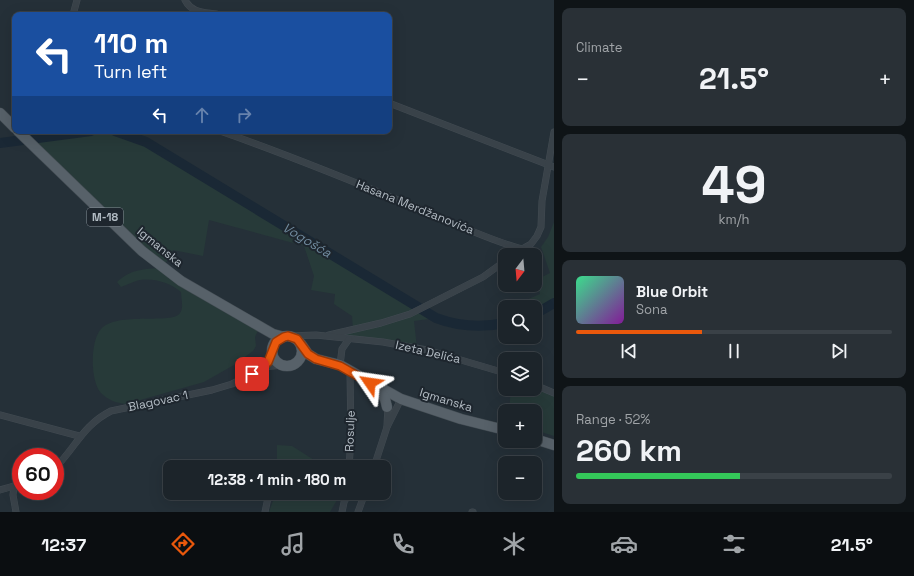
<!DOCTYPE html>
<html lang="en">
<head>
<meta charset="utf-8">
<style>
  body { margin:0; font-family:"Space Grotesk",sans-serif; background:#293036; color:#f1f3f6; height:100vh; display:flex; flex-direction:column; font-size:15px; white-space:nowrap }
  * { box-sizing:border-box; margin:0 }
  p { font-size:13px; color:#a0a4a8 }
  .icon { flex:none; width:22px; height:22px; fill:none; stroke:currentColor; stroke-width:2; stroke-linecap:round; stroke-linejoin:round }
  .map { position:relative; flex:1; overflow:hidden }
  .sheet { display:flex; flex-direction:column; gap:8px; padding:8px; background:#0f1417; width:360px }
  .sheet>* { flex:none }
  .guide { position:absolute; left:12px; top:12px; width:380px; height:122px; border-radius:8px; box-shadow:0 4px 16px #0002,0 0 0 1px #3a4147; background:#1a4fa0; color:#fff; overflow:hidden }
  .needle { width:26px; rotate:196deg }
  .tools { position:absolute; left:498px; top:248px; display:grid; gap:8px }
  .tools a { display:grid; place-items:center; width:44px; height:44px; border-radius:8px; background:#1c242a; box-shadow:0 4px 16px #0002,0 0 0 1px #3a4147; font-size:20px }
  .speed { position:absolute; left:12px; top:448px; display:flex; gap:8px; font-size:20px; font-weight:700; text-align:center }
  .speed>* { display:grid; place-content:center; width:52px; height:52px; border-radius:50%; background:#1c242a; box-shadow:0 4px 16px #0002,0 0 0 1px #3a4147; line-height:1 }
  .speed .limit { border:6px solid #d22; background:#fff; color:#111 }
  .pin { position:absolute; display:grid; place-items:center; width:34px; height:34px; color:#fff; margin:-17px; border-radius:8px; box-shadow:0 2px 6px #0006 }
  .me { position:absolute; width:44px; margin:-22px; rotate:302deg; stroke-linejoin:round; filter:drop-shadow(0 0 3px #0008) }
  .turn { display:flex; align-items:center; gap:14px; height:84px; padding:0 16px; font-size:18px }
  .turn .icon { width:52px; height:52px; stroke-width:2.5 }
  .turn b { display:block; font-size:28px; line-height:34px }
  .lanes { display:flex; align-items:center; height:38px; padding:0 16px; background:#0003; justify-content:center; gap:20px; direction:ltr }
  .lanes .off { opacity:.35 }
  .big { font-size:30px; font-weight:700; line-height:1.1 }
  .sheet .card { flex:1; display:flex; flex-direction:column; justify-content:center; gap:6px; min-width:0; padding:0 14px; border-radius:8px; background:#293036 }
  .sheet .dial { align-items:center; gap:0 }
  .dial b { font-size:52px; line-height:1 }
  .song { display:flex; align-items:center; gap:12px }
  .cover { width:48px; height:48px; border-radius:6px; background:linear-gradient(135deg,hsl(150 70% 55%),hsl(290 70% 35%)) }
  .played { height:4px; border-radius:2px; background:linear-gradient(90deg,#ea580c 40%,#3a4147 40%) }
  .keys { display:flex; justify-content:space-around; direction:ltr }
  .heat { display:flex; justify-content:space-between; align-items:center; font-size:22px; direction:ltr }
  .charge { height:6px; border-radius:3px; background:linear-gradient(90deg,#34c759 52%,#3a4147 0) }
  .trip { position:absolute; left:163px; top:460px; width:228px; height:40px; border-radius:8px; background:#1c242a; box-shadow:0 4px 16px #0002,0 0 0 1px #3a4147; font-weight:700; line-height:40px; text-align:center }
  .dock { display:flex; height:64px; justify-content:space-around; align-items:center; background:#0b0e11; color:#a0a4a8 }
  .dock .icon { width:28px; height:28px }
  .dock .on { color:#ea580c }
  .dock b { font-size:18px; color:#f1f3f6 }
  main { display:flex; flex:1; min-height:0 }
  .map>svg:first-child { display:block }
  .green { fill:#273a39 }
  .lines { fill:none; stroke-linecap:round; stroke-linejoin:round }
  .river { stroke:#1a2835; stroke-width:10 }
  .minor-casing { stroke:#424b52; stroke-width:7 }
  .primary-casing { stroke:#424b52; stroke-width:11 }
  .minor { stroke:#394249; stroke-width:6 }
  .primary { stroke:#576169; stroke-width:10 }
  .route-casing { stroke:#983908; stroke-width:10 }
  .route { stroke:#ea580c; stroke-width:7 }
  .labels { text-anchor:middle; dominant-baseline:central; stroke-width:4; stroke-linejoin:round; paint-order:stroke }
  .shield { fill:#1e262e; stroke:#879098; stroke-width:1 }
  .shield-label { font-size:11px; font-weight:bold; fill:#b4bdc5 }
  .street-label { font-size:12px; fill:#b4bdc5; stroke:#1e262e }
  .water-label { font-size:13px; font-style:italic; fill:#718b9f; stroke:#1e262e }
</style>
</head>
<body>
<main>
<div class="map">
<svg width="554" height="512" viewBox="0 0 554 512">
  <rect width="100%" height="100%" fill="#253038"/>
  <g class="green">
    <path d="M91,131H115L146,142L436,318L414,321L417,348L328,336L353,330L352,316L334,304L335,294L311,290L314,276L304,246L209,220L203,256L173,250L163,268L260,326L255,337L256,346L253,351L234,365L204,382L126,404C116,403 108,400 101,393C90,381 90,341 101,329C117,311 173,325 180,313C184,308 181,298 181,292C169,282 151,277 136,281C131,283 126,285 121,287L117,282C131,269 144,269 162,268L28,140Z"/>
    <polygon points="554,222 554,303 535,314 535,307 510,307 540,294 536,280 550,273 541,247 548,237"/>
    <polygon points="535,385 554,393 554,436 535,430 535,411 509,411 511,389 535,389"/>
    <polygon points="277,445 292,446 325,467 277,467"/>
    <polygon points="276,493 341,493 330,512 269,512"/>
  </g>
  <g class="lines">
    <g class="river">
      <path d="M115,131L146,142L436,318C460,327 481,328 505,323"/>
      <polyline points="0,143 91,131"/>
      <polyline points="535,314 554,303"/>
    </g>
    <defs>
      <g id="minor">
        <path d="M185,0C192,13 203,12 216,14"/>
        <polyline points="73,15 77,0"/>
        <polyline points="389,103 554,167"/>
        <path d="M220,131C286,154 350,180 415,207C450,221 485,239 522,249L531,244L537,236L541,227L542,201L554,132"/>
        <polyline points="513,255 522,249"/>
        <polyline points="329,335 381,323 410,314 483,277 505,261"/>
        <polyline points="288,336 316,335 383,342 427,350 505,373"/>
        <polyline points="340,365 342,349 349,339"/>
        <polyline points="263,367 283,365"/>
        <polyline points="535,385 554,393"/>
        <polyline points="0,415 79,436"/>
        <polyline points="387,426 388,405"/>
        <polyline points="349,467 351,438 350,371"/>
        <polyline points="374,467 387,427 401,399"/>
        <path d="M55,468C76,447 83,425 111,411L212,390L232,384L252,374L263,367L273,352"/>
        <polyline points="14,486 13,495 16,512"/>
        <polyline points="0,490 21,484"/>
        <polyline points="336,493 346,499"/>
        <polyline points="265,512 269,493"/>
        <polyline points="342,512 346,493"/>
        <polyline points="358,512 365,493"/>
        <polyline points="472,512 473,512"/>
      </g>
      <g id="primary">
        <polyline points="0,113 15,128"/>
        <polyline points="18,131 142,251 181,281 266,330 273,334 284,337"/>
        <circle cx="287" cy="351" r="15"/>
        <polyline points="301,344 308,354 316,359 340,365 401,399 461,419 505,430"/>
        <polyline points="378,388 385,399 387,407"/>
        <polyline points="535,439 554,445"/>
      </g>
    </defs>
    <use href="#minor" class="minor-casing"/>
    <use href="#primary" class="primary-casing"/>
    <use href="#minor" class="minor"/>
    <use href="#primary" class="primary"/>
  </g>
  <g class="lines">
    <defs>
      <polyline id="route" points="252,374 263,367 268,362 276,342 284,337 288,336 297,339 308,354 316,359 340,366 370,383"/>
    </defs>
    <use href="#route" class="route-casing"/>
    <use href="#route" class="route"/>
  </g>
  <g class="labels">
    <rect class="shield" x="87" y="208" width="36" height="18" rx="3"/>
    <g class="shield-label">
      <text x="105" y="217">M-18</text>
    </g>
    <g class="street-label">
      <text transform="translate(415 207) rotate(22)">Hasana Merdžanovića</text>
      <text transform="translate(160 247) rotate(39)">Igmanska</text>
      <text transform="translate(428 352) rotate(13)">Izeta Delića</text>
      <text transform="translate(446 400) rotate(17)">Igmanska</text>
      <text transform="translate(158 401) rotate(-12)">Blagovac 1</text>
      <text transform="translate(350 431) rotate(-88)">Rosulje</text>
    </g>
    <g class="water-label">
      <text transform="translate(307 240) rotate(31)">Vogošća</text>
    </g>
  </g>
</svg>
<div class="tools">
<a><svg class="needle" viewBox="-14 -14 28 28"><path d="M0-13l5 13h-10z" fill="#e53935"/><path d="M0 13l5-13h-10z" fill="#a0a4a8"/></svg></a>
<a><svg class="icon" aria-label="search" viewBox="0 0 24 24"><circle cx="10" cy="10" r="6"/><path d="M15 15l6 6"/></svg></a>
<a><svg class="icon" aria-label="layers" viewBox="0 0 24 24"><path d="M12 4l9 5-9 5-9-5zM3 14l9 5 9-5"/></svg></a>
<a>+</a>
<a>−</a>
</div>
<div class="speed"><div class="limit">60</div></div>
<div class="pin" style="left:252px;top:374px;background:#d93025"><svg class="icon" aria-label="arrive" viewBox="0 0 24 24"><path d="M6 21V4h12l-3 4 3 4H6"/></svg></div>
<svg class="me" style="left:370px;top:383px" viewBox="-20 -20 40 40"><path d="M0-17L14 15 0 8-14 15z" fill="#ea580c" stroke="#fff" stroke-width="4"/></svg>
<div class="trip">12:38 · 1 min · 180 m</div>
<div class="guide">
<div class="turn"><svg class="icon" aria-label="left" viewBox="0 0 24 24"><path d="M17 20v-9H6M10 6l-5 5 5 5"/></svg><div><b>110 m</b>Turn left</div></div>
<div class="lanes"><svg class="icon" aria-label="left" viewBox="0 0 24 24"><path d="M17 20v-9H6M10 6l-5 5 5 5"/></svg><svg class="icon off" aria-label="ahead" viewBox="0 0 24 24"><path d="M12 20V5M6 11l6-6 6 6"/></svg><svg class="icon off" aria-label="right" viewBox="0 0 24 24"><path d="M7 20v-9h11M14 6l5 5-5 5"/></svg></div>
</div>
</div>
<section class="sheet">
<div class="card"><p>Climate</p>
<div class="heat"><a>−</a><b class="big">21.5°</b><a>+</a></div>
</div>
<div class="card dial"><b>49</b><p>km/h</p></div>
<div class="card">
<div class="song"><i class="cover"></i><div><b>Blue Orbit</b><p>Sona</p></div></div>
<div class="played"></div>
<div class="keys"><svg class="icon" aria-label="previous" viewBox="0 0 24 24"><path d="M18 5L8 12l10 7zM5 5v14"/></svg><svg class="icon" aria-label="pause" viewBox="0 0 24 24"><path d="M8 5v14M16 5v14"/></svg><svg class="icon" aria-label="next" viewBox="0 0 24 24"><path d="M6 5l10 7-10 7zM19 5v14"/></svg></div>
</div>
<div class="card"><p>Range · 52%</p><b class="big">260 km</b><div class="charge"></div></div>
</section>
</main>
<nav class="dock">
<b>12:37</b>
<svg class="icon on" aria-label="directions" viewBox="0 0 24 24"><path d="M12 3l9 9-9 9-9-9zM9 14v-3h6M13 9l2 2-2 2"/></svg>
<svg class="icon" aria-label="music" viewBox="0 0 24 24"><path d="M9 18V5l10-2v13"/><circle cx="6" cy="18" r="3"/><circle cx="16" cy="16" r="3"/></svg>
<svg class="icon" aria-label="phone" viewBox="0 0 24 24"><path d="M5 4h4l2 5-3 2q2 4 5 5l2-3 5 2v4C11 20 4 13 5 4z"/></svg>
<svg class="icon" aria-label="climate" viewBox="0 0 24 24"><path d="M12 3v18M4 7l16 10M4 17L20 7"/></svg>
<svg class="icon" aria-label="car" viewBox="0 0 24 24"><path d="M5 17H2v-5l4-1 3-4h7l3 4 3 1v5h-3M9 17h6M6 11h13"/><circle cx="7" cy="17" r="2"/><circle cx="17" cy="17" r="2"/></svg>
<svg class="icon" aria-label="filters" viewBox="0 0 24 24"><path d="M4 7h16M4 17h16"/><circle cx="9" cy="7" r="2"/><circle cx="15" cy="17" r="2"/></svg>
<b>21.5°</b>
</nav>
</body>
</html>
